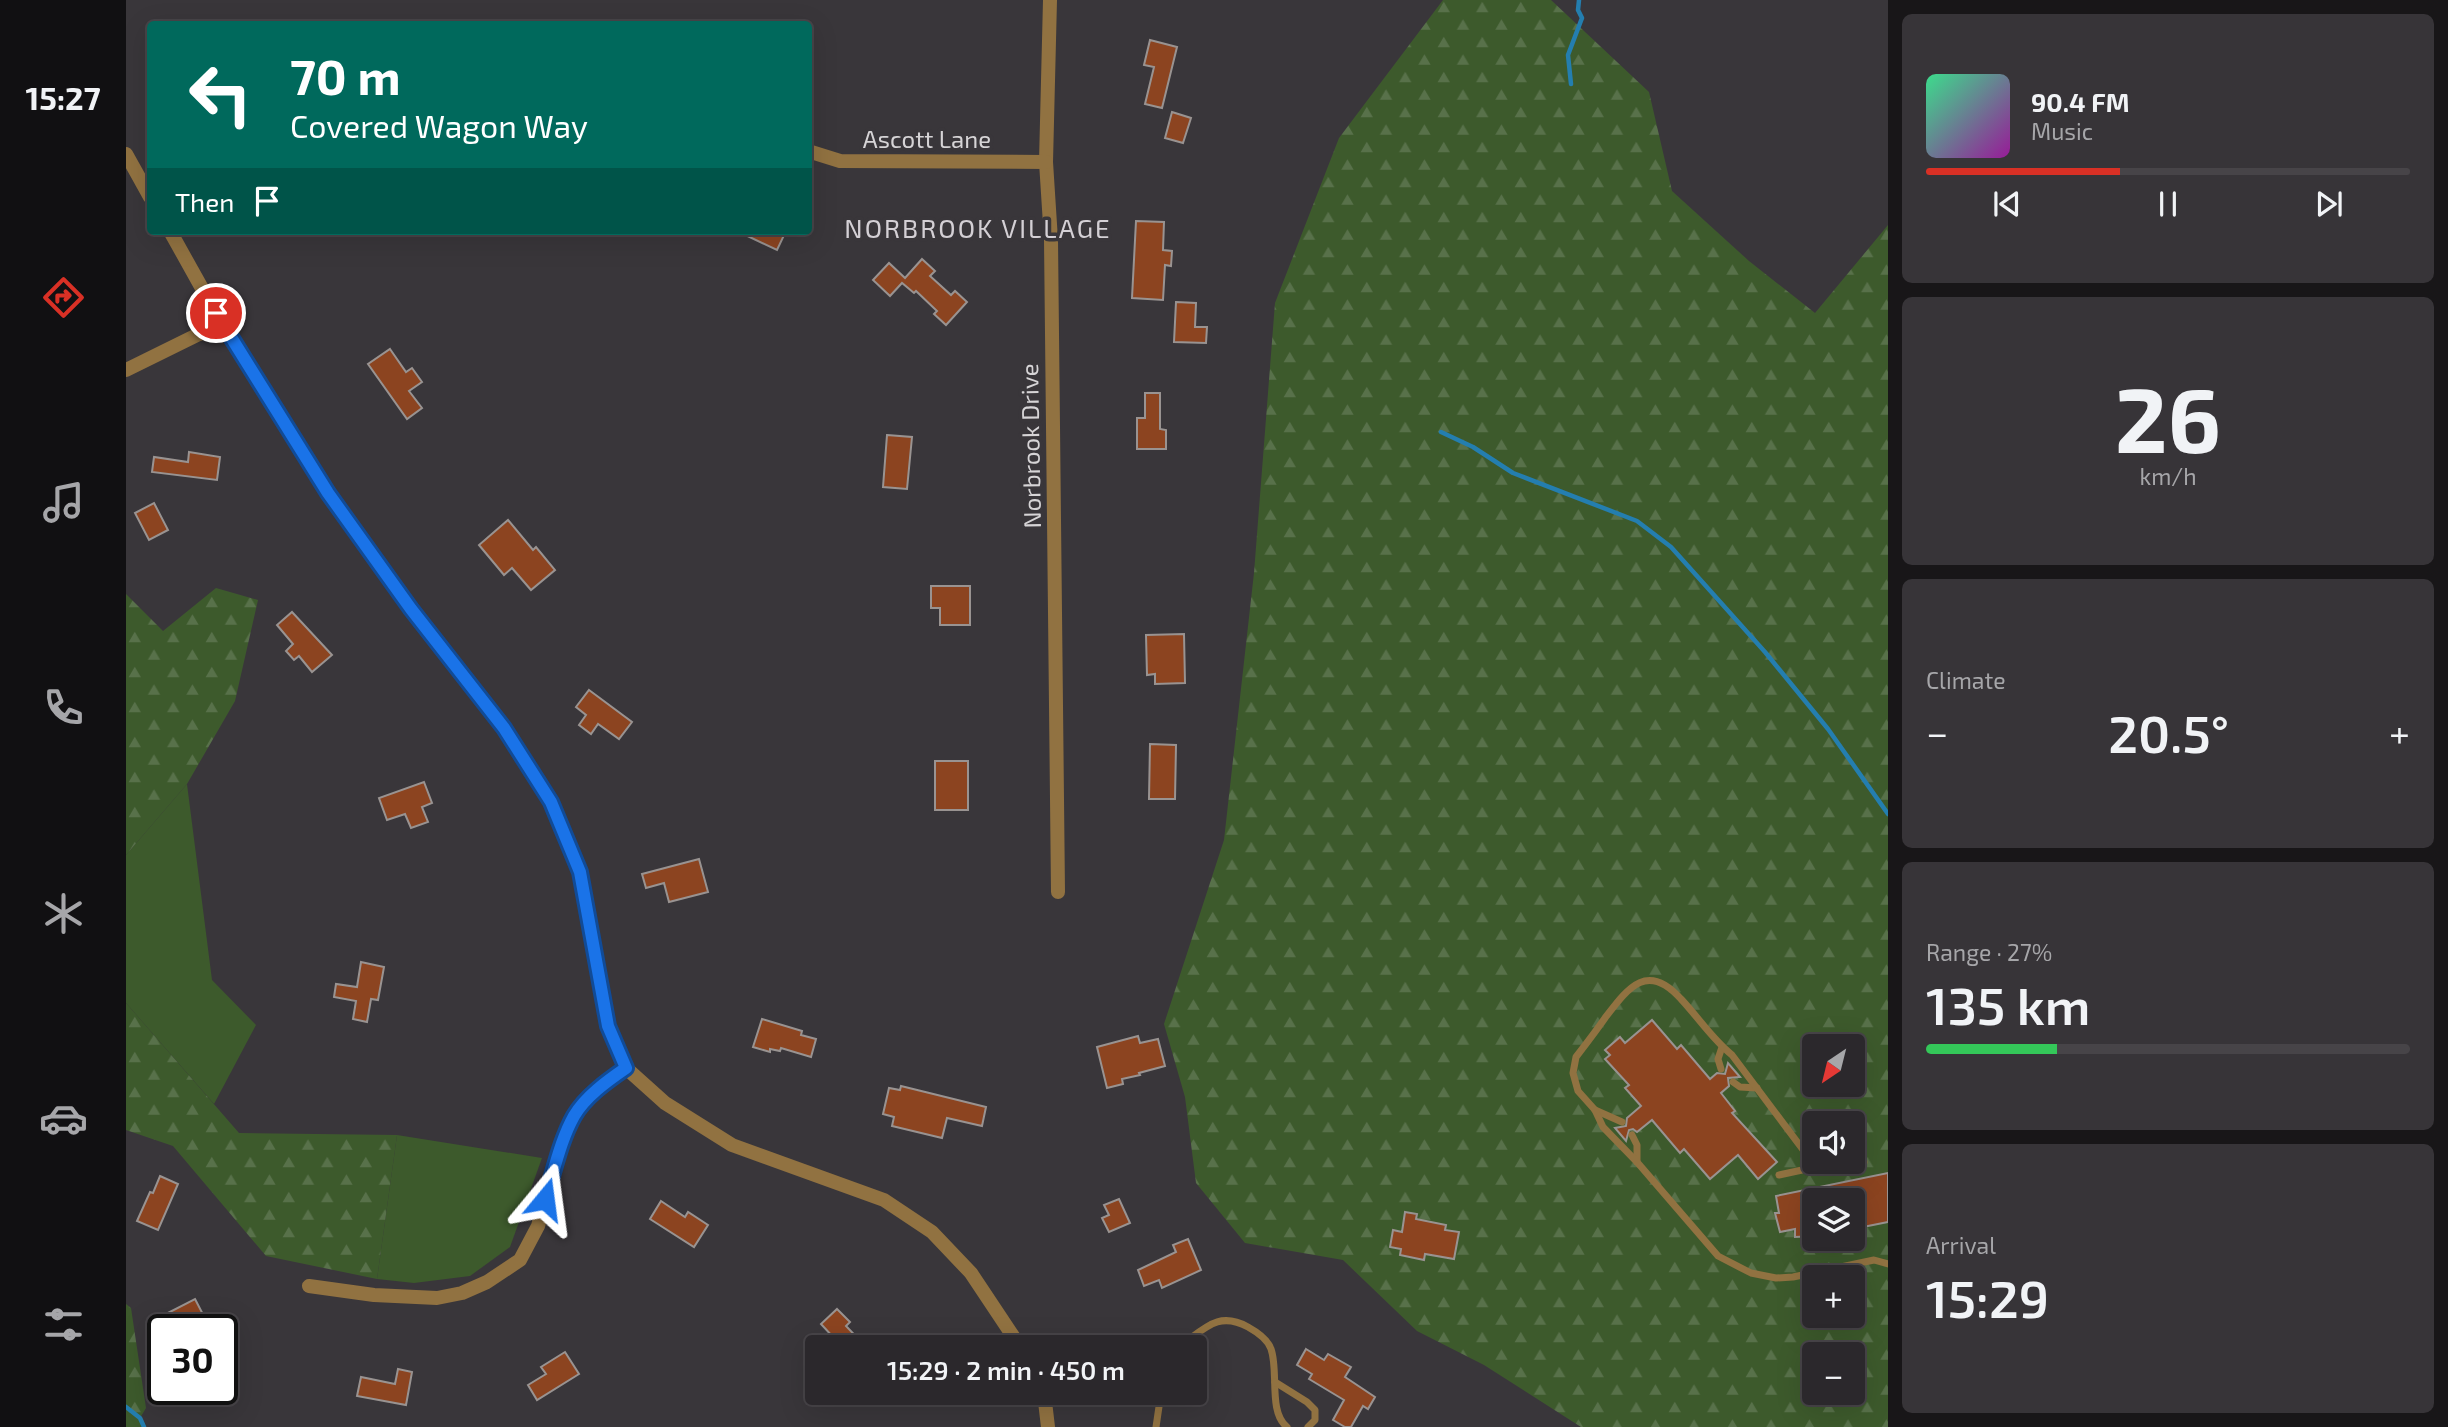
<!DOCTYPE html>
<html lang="en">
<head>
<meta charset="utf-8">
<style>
  body { margin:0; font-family:"Exo 2",sans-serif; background:#373438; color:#f1f3f6; height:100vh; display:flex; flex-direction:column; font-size:26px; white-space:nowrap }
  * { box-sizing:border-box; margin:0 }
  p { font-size:23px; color:#a6a6a9 }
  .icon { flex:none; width:38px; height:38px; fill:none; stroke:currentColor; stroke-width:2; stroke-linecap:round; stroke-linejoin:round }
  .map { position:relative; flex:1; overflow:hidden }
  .details { display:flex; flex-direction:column; gap:14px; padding:14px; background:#181618; width:560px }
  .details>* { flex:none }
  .banner { position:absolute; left:21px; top:21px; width:665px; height:214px; border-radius:7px; box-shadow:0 7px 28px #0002,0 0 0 2px #474448; background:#00695c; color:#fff; overflow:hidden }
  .needle { width:46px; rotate:215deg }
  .controls { position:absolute; left:1676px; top:1034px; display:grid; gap:14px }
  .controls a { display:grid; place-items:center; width:63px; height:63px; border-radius:7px; background:#2b282c; box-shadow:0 7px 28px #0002,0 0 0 2px #474448; font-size:35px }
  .speed { position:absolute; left:21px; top:1314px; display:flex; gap:14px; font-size:35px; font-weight:700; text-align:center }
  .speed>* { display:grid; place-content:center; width:91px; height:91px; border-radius:50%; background:#2b282c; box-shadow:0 7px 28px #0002,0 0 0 2px #474448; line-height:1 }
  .speed .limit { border:4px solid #111; border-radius:10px; background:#fff; color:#111 }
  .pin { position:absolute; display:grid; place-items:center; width:60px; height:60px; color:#fff; margin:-30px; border:4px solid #fff; border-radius:50%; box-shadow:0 2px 7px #0007 }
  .me { position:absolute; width:77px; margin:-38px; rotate:16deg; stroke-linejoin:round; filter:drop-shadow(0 0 5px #0008) }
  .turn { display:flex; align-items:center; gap:24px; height:147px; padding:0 28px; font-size:32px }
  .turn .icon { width:91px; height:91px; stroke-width:2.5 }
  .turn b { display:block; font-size:49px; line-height:60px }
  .then { display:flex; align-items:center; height:66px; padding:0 28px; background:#0003; gap:14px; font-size:26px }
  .big { font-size:52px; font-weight:600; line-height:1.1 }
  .details .card { flex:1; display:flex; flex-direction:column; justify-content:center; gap:10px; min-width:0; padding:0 24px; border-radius:10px; background:#373438 }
  .details .dial { align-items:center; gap:0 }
  .dial b { font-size:91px; line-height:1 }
  .song { display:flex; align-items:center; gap:21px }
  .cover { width:84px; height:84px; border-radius:10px; background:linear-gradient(135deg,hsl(150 70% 55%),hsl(300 70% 35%)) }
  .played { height:7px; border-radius:4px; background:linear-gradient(90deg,#d93025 40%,#474448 40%) }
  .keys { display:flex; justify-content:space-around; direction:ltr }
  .heat { display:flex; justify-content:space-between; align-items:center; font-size:38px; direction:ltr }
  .charge { height:10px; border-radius:5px; background:linear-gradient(90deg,#34c759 27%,#474448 0) }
  .trip { position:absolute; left:679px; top:1335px; width:402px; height:70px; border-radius:7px; background:#2b282c; box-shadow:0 7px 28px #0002,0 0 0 2px #474448; font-weight:600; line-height:70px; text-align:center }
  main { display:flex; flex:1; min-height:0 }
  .dock { display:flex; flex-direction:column; width:126px; justify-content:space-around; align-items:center; background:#111012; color:#a6a6a9 }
  .dock .icon { width:49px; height:49px }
  .dock .on { color:#d93025 }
  .dock b { font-size:32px; color:#f1f3f6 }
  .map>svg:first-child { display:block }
  .grass { fill:#3d5a2c }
  .forest { fill:url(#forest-firs); fill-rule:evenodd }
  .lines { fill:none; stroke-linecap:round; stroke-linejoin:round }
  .stream { stroke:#247eaf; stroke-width:4.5 }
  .building { fill:#8c4420; stroke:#999391; stroke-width:2 }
  .lane { stroke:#917241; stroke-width:7 }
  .street { stroke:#917241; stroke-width:14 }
  .route-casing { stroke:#114b97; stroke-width:18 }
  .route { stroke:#1a73e8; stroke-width:12 }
  .labels { text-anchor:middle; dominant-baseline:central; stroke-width:7; stroke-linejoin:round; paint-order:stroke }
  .street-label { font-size:24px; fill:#d6d4d6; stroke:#39363a }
  .neighbourhood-label { font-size:26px; letter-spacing:2px; fill:#d4d0d5; stroke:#39363a }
</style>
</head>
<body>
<main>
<nav class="dock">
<b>15:27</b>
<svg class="icon on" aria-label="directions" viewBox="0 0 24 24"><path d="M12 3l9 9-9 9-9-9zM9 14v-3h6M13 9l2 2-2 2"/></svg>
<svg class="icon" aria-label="music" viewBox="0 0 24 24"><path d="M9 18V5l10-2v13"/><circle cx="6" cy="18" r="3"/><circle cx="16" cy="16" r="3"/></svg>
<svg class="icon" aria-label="phone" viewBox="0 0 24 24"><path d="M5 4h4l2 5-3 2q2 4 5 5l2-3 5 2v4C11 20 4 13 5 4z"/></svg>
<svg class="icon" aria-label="climate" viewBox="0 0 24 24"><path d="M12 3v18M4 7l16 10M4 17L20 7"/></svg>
<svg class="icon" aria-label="car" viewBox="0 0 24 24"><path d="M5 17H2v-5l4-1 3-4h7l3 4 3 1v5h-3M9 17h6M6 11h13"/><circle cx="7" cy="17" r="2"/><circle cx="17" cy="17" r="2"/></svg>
<svg class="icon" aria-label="filters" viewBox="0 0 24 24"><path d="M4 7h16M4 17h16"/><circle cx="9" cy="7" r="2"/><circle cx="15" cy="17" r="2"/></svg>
</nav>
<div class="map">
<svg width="1762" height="1427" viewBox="0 0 1762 1427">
  <defs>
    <pattern id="forest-firs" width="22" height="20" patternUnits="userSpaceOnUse" patternTransform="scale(1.75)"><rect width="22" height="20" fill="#3d5a2c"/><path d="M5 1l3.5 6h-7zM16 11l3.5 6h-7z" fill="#58714a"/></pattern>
  </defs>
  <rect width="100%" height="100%" fill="#39363a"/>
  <g class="grass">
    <polygon points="61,784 86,980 130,1025 88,1104 0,1003 0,855"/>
    <polygon points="271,1135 416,1158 384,1247 344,1276 288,1283 251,1279"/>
  </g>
  <g class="forest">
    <path d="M1317,0H1425L1523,92L1546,191L1623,261L1689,313L1762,225V1427H1455L1358,1365L1291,1331L1217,1260L1119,1243L1070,1183L1059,1097L1038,1024L1098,840L1128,573L1149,303L1213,138ZM1689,1046H1727V1085H1689ZM1689,1124H1727V1162H1689ZM1689,1200H1727V1239H1689ZM1689,1278H1727V1316H1689ZM1689,1354H1727V1393H1689Z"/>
    <polygon points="90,588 132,600 109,701 61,784 0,855 0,594 37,631"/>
    <polygon points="0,1003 113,1133 271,1135 251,1279 140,1256 47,1146 0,1130"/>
    <polygon points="0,1304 5,1308 20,1408 14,1418 18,1427 0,1427"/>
  </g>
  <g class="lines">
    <g class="stream">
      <polyline points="1445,84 1442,55 1456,18 1452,10 1453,0"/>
      <polyline points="1315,432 1347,447 1387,473 1511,521 1545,547 1639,652 1702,729 1762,814"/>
      <polyline points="0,1407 14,1418 18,1427"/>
    </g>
  </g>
  <g class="building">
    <polygon points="1024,40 1051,47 1036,108 1019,104 1028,67 1018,65"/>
    <polygon points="1046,112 1065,118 1057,143 1039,138"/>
    <polygon points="1010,221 1038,222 1037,250 1046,251 1045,266 1039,265 1037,300 1006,298"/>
    <polygon points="611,231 660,231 651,250"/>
    <polygon points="796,259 809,271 804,276 825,295 829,291 841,302 820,325 808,314 811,311 790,291 788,293 776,283 764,296 747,280 763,263 779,278"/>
    <polygon points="1050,302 1070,303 1069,327 1081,327 1080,343 1048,342"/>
    <polygon points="264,349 280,372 286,368 296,382 283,391 296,408 281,419 242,364"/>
    <polygon points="1019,393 1034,393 1034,429 1040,430 1040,449 1011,449 1011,418 1019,418"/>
    <polygon points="761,435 786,437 781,489 757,487"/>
    <polygon points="63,452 94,457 91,480 26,472 28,457 62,462"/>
    <polygon points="28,503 42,530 23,540 9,513"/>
    <polygon points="382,520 407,550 410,547 429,570 405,590 386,568 378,575 353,545"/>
    <polygon points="805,586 844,586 844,625 814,625 814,608 805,608"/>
    <polygon points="166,612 206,655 186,672 173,656 168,660 160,651 167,644 151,625"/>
    <polygon points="1058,634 1059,683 1029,684 1029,674 1021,675 1020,635"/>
    <polygon points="463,690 506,722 493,739 472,724 465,734 453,725 460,715 450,707"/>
    <polygon points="1024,744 1050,745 1049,799 1023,799"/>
    <rect x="809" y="761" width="33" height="49"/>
    <polygon points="298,782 306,803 296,807 302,822 285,828 279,814 261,820 253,798"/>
    <polygon points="573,859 582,892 543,902 538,883 520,888 516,874"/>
    <polygon points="235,962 258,967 252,1000 245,999 241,1022 227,1019 230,1001 208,997 210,984 231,987"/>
    <polygon points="636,1019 676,1031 675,1035 690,1039 685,1057 655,1048 654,1051 644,1049 644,1052 627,1047"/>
    <polygon points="1526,1020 1551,1049 1555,1045 1584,1079 1591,1073 1599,1074 1602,1063 1614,1077 1602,1078 1603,1086 1595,1093 1609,1111 1606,1113 1651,1162 1632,1179 1612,1155 1584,1179 1558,1149 1554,1153 1526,1120 1511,1132 1507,1129 1503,1130 1500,1141 1489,1128 1500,1126 1501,1118 1515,1106 1499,1088 1503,1085 1479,1059 1484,1055 1479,1050 1494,1037 1499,1043"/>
    <polygon points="1012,1036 1014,1043 1032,1039 1039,1066 1013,1073 1014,1075 996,1079 997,1084 981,1088 971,1047"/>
    <polygon points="775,1086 860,1107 856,1126 821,1118 816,1138 766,1126 768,1117 757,1114 763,1088 774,1090"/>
    <polygon points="1762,1173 1762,1222 1727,1229 1727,1200 1689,1200 1689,1236 1669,1237 1669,1229 1654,1232 1649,1213 1653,1213 1650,1196"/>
    <polygon points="34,1176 52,1184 32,1230 11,1221 24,1192 27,1193"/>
    <polygon points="993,1199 1004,1223 983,1232 976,1218 983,1215 978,1205"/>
    <polygon points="535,1201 559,1217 562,1212 582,1225 568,1247 524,1219"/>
    <polygon points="1279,1212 1291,1214 1290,1219 1320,1225 1319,1230 1333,1232 1328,1259 1299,1254 1298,1260 1274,1255 1275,1249 1264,1247 1267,1230 1276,1232"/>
    <polygon points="1062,1239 1075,1270 1036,1288 1033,1280 1018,1286 1012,1270 1050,1252 1047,1245"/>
    <polygon points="69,1299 83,1326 75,1330 44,1330 36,1316"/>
    <polygon points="711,1309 724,1322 720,1326 741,1348 698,1348 708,1338 695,1324"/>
    <polygon points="1180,1349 1198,1360 1202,1354 1225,1367 1219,1377 1249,1397 1242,1409 1237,1406 1225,1427 1219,1427 1207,1420 1218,1400 1183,1379 1186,1374 1171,1365"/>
    <polygon points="439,1352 453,1374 411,1400 402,1385 420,1374 415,1367"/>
    <polygon points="272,1369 286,1372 280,1405 231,1396 235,1377 269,1384"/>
    <polygon points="62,1390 97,1390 69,1404"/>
  </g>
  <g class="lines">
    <g class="lane">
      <polyline points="1595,1069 1592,1059 1596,1047"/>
      <polyline points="1607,1082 1614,1087 1631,1088"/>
      <polyline points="1469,1110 1496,1122"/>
      <polyline points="1506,1135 1511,1145 1511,1162"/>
      <path d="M1738,1162L1690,1167L1606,1055C1586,1039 1572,1017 1555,999C1521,961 1502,988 1479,1018C1470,1031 1460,1044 1450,1057L1447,1073L1452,1091L1469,1110L1477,1127L1511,1162L1592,1256L1625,1273L1650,1278L1667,1277L1748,1260L1762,1264"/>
      <polyline points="1653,1175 1690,1167"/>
      <path d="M1051,1348C1078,1330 1091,1310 1122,1327C1131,1332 1142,1340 1145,1349C1153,1371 1142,1412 1161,1427"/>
      <polyline points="1149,1382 1181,1402 1189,1410 1189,1420 1182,1427"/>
      <polyline points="1030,1427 1035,1393"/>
    </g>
    <g class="street">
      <polyline points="924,0 920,162 925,240 932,892"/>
      <polyline points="682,151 714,161 920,162"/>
      <polyline points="0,154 24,197"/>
      <polyline points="44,231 97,326 202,493 285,609 378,728 425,802 454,872 482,1026 500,1068 539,1103 606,1145 758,1200 806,1232 845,1273 895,1348"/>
      <polyline points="0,370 71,335 97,326"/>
      <polyline points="183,1286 248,1295 311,1298 336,1293 361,1282 394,1260 412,1226 435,1147 448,1115 479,1082 500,1068"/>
      <polyline points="918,1393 922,1427"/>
    </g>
  </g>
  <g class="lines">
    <defs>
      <path id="route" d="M90,313L202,493L285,609L378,728L425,802L454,872L482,1026L500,1068C481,1081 459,1097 448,1116C434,1141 428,1172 419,1199"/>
    </defs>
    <use href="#route" class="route-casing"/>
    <use href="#route" class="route"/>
  </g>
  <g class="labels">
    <g class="street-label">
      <text x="801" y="138">Ascott Lane</text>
      <text transform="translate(904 446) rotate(-91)">Norbrook Drive</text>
    </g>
    <g class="neighbourhood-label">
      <text x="852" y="227">NORBROOK VILLAGE</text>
    </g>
  </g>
</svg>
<div class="controls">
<a><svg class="needle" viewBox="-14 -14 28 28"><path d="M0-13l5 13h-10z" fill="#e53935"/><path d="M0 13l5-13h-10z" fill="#a6a6a9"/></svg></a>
<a><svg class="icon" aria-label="sound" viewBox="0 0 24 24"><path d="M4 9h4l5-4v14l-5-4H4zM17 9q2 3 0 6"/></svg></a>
<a><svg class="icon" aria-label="layers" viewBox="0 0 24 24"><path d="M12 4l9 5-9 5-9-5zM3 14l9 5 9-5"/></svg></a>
<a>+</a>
<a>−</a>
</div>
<div class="speed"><div class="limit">30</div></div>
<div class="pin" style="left:90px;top:313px;background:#d93025"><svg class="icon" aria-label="arrive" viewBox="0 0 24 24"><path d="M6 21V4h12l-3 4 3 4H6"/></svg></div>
<svg class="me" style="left:419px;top:1199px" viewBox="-20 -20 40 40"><path d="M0-17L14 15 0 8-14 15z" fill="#1a73e8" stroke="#fff" stroke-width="4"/></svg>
<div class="trip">15:29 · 2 min · 450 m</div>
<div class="banner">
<div class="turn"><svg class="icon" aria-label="left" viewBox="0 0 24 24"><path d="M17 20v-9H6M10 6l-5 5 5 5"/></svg><div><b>70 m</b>Covered Wagon Way</div></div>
<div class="then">Then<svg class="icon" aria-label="arrive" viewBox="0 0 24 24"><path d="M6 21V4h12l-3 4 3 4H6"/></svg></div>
</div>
</div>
<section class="details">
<div class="card">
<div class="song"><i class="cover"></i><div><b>90.4 FM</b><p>Music</p></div></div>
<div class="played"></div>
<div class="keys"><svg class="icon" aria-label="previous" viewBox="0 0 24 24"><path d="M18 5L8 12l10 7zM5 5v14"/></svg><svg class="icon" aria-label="pause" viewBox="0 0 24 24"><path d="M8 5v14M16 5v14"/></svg><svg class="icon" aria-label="next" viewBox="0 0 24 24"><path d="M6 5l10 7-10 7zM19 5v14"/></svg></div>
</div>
<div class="card dial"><b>26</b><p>km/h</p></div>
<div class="card"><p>Climate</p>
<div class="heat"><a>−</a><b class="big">20.5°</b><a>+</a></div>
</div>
<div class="card"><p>Range · 27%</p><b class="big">135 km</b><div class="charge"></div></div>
<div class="card"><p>Arrival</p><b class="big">15:29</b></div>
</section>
</main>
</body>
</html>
